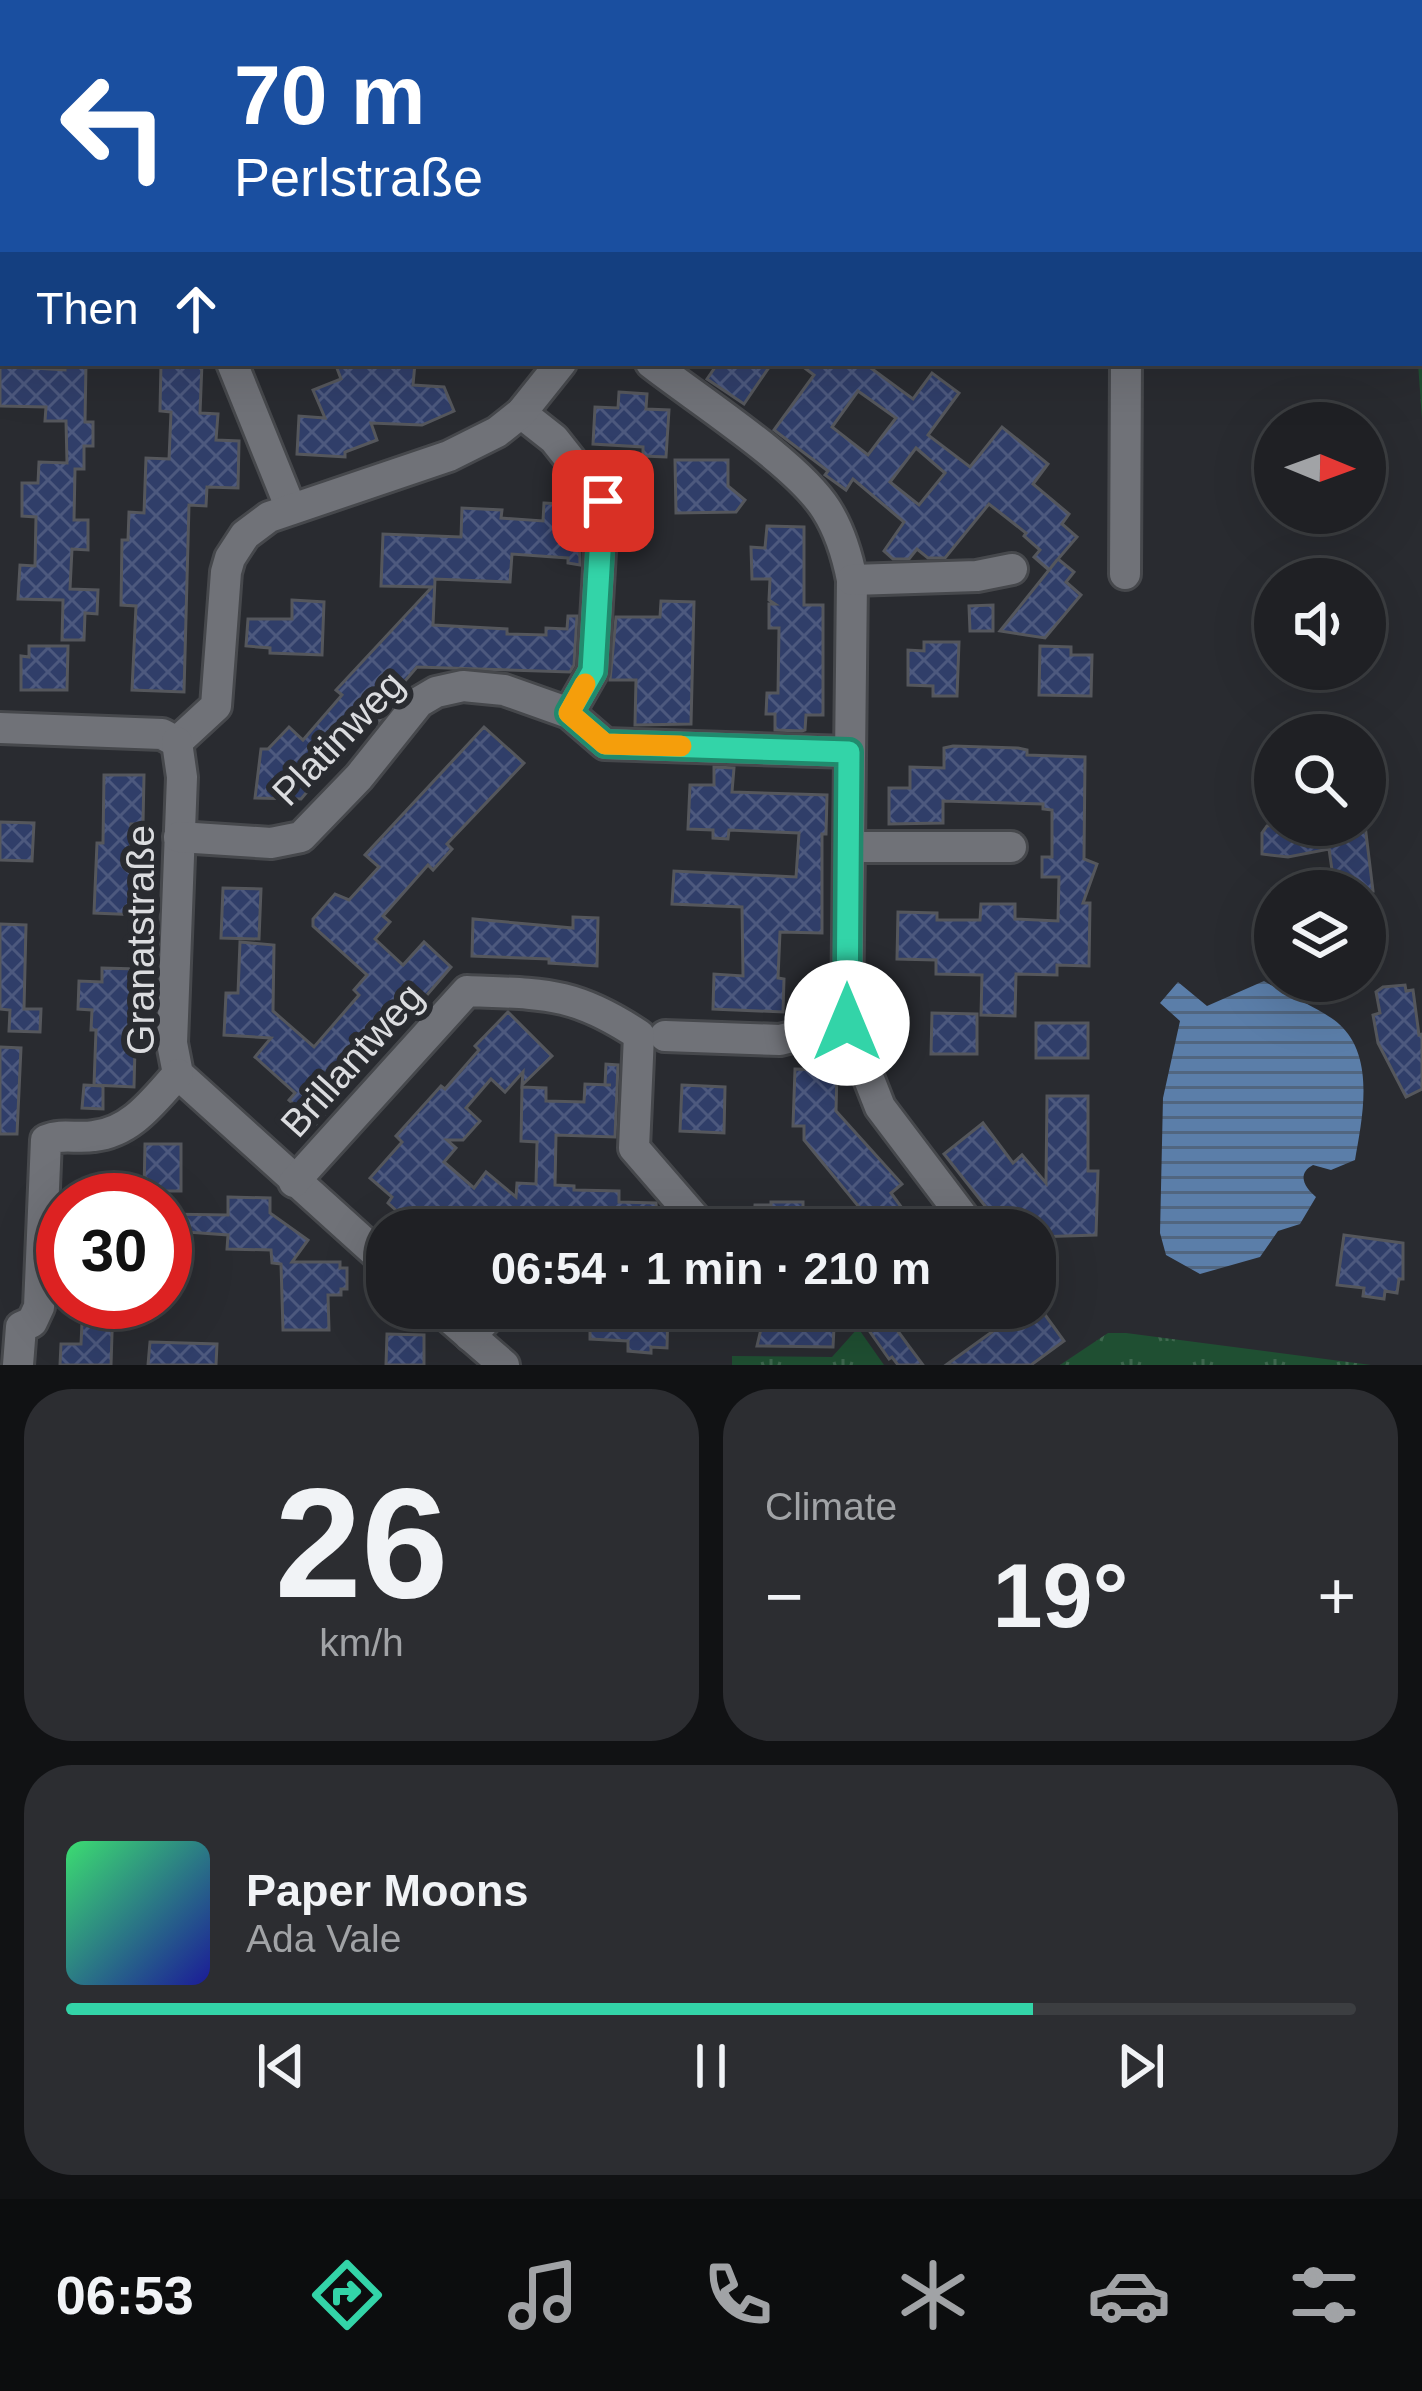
<!DOCTYPE html>
<html lang="en">
<head>
<meta charset="utf-8">
<style>
  body { margin:0; font-family:Arial,sans-serif; background:#2c2d31; color:#f1f3f6; height:100vh; display:flex; flex-direction:column; font-size:45px; white-space:nowrap }
  * { box-sizing:border-box; margin:0 }
  p { font-size:39px; color:#a1a3a6 }
  .icon { flex:none; width:66px; height:66px; fill:none; stroke:currentColor; stroke-width:2; stroke-linecap:round; stroke-linejoin:round }
  .map { position:relative; height:1365px; overflow:hidden }
  .panel { display:flex; flex-direction:column; gap:24px; padding:24px; background:#111214; flex:1 }
  .panel>* { flex:none }
  .hud { position:absolute; left:0px; top:0px; width:1422px; height:366px; box-shadow:0 12px 48px #0002,0 0 0 3px #3c3e41; background:#1a4fa0; color:#fff; overflow:hidden }
  .needle { width:78px; rotate:91deg }
  .controls { position:absolute; left:1254px; top:402px; display:grid; gap:24px }
  .controls a { display:grid; place-items:center; width:132px; height:132px; border-radius:50%; background:#1f2024; box-shadow:0 12px 48px #0002,0 0 0 3px #3c3e41; font-size:60px }
  .speed { position:absolute; left:36px; top:1173px; display:flex; gap:24px; font-size:60px; font-weight:700; text-align:center }
  .speed>* { display:grid; place-content:center; width:156px; height:156px; border-radius:50%; background:#1f2024; box-shadow:0 12px 48px #0002,0 0 0 3px #3c3e41; line-height:1 }
  .speed .limit { border:18px solid #d22; background:#fff; color:#111 }
  .pin { position:absolute; display:grid; place-items:center; width:102px; height:102px; color:#fff; margin:-51px; border-radius:24px; box-shadow:0 6px 18px #0006 }
  .me { position:absolute; width:132px; margin:-66px; rotate:0deg; stroke-linejoin:round; filter:drop-shadow(0 0 9px #0008) }
  .turn { display:flex; align-items:center; gap:42px; height:252px; padding:0 36px; font-size:54px }
  .turn .icon { width:156px; height:156px; stroke-width:2.5 }
  .turn b { display:block; font-size:84px; line-height:102px }
  .then { display:flex; align-items:center; height:114px; padding:0 36px; background:#0003; gap:24px; font-size:45px }
  .big { font-size:90px; font-weight:700; line-height:1.1 }
  .panel .card { flex:1; display:flex; flex-direction:column; justify-content:center; gap:18px; min-width:0; padding:0 42px; border-radius:48px; background:#2c2d31 }
  .panel .dial { align-items:center; gap:0 }
  .dial b { font-size:156px; line-height:1 }
  .song { display:flex; align-items:center; gap:36px }
  .cover { width:144px; height:144px; border-radius:18px; background:linear-gradient(135deg,hsl(140 70% 55%),hsl(240 70% 35%)) }
  .played { height:12px; border-radius:6px; background:linear-gradient(90deg,#33d4a8 75%,#3c3e41 75%) }
  .keys { display:flex; justify-content:space-around; direction:ltr }
  .heat { display:flex; justify-content:space-between; align-items:center; font-size:66px; direction:ltr }
  .panel .tiles { flex:1; display:grid; gap:24px; grid-template-columns:1fr 1fr }
  .card:last-child { grid-column:span 2 }
  .trip { position:absolute; left:366px; top:1209px; width:690px; height:120px; border-radius:48px; background:#1f2024; box-shadow:0 12px 48px #0002,0 0 0 3px #3c3e41; font-weight:700; line-height:120px; text-align:center }
  .dock { display:flex; height:192px; justify-content:space-around; align-items:center; background:#0c0d0e; color:#a1a3a6 }
  .dock .icon { width:84px; height:84px }
  .dock .on { color:#33d4a8 }
  .dock b { font-size:54px; color:#f1f3f6 }
  .map>svg:first-child { display:block }
  .grass { fill:url(#grass-tufts) }
  .water { fill:url(#water-rules) }
  .building { fill:url(#building-cross-hatch); stroke:#55575c; stroke-width:3; fill-rule:evenodd }
  .lines { fill:none; stroke-linecap:round; stroke-linejoin:round }
  .minor-casing { stroke:#46484c; stroke-width:36 }
  .minor { stroke:#707278; stroke-width:30 }
  .route-casing { stroke:#218a6d; stroke-width:30 }
  .route { stroke:#33d4a8; stroke-width:21 }
  .slow { stroke:#f59e0b; stroke-width:21 }
  .labels { text-anchor:middle; dominant-baseline:central; stroke-width:12; stroke-linejoin:round; paint-order:stroke }
  .street-label { font-size:39px; fill:#dbdcdf; stroke:#292b30 }
</style>
</head>
<body>
<div class="map">
<svg width="1422" height="1365" viewBox="0 0 1422 1365">
  <defs>
    <pattern id="grass-tufts" width="24" height="20" patternUnits="userSpaceOnUse" patternTransform="scale(3)"><rect width="24" height="20" fill="#1f4f32"/><path d="M3 7l-1-3M5 7V3M7 7l1-3M15 17l-1-3M17 17v-4M19 17l1-3" fill="none" stroke="#3f684f"/></pattern>
    <pattern id="water-rules" width="6" height="5" patternUnits="userSpaceOnUse" patternTransform="scale(3)"><rect width="6" height="5" fill="#5b7ea9"/><path d="M0 2.5h6" fill="none" stroke="#516680"/></pattern>
    <pattern id="building-cross-hatch" width="8" height="8" patternUnits="userSpaceOnUse" patternTransform="scale(3)"><rect width="8" height="8" fill="#303e69"/><path d="M0 0l8 8M0 8l8-8" fill="none" stroke="#4d597e"/></pattern>
  </defs>
  <rect width="100%" height="100%" fill="#292b30"/>
  <g class="grass">
    <polygon points="1134,0 1422,0 1422,419 1418,363 1419,3"/>
    <polygon points="858,1328 884,1365 732,1365 732,1356 832,1357"/>
    <polygon points="1108,1333 1126,1333 1371,1365 1060,1365"/>
  </g>
  <path class="water" d="M1264,981C1283,993 1325,1011 1339,1024C1376,1057 1362,1119 1355,1160L1331,1170L1313,1165C1296,1174 1305,1188 1316,1197L1300,1224L1278,1231L1260,1257L1200,1274L1166,1255L1160,1233L1163,1098L1180,1021L1160,1003L1178,982L1207,1006Z"/>
  <g class="building">
    <polygon points="65,363 86,363 85,422 93,422 93,446 84,446 84,469 75,469 74,520 88,520 88,550 72,549 70,589 98,590 97,614 85,613 84,640 62,640 63,600 18,599 20,565 35,566 36,517 22,516 22,483 38,483 39,462 67,463 66,421 45,421 46,407 0,406 0,366 65,370"/>
    <polygon points="161,363 202,363 200,413 218,414 216,440 239,441 238,488 207,487 206,506 189,505 184,692 132,690 136,606 121,605 122,540 128,540 129,512 144,513 146,458 169,459 171,412 160,411"/>
    <polygon points="335,363 415,363 413,385 444,387 454,411 422,425 371,423 377,440 345,452 345,457 297,454 299,416 325,418 313,390 341,379"/>
    <polygon points="718,363 772,363 744,404 707,379"/>
    <path d="M798,363H864L913,399L932,373L959,393L928,435L970,467L1002,427L1048,464L1033,484L1069,514L1062,524L1077,537L1058,559L1074,572L1066,582L1081,595L1045,638L1000,631L1057,560L1049,570L1034,557L1040,550L1024,536L1026,533L989,504L945,558H928L917,549L909,559H893L884,551L904,522L853,479L846,490L825,475L828,471L774,430L814,375ZM858,391L896,418L868,455L832,427ZM916,448L945,473L919,505L890,482Z"/>
    <polygon points="619,392 647,394 646,409 669,410 666,457 643,456 643,447 593,444 595,407 618,408"/>
    <polygon points="675,460 728,460 728,486 745,500 736,512 676,513"/>
    <polygon points="544,503 579,505 580,565 568,563 568,558 512,554 510,582 435,579 433,625 507,629 507,634 546,635 546,628 567,629 568,616 577,616 574,665 570,672 417,667 386,703 390,707 376,725 369,719 301,799 255,798 261,749 268,749 289,727 303,740 342,695 336,690 432,587 381,586 383,534 461,537 462,508 502,510 501,518 543,521"/>
    <polygon points="767,526 804,527 804,605 823,605 823,715 806,715 805,730 802,731 775,730 775,714 766,714 767,693 778,693 779,628 769,628 769,604 775,604 769,600 770,579 752,579 751,547 765,548"/>
    <polygon points="292,600 324,602 322,655 270,653 270,648 246,646 248,619 292,619"/>
    <polygon points="661,601 694,602 691,724 635,725 636,680 610,680 616,617 660,617"/>
    <polygon points="993,605 993,631 970,631 969,606"/>
    <polygon points="924,642 959,642 957,696 933,696 933,686 908,685 908,650 924,651"/>
    <polygon points="29,646 68,646 67,690 21,690 21,656 29,657"/>
    <polygon points="1040,646 1071,647 1071,655 1092,655 1091,696 1039,695"/>
    <polygon points="484,727 524,763 447,844 452,849 433,870 428,865 383,916 390,922 375,939 403,965 424,942 451,967 316,1124 289,1100 295,1093 255,1057 271,1038 224,1035 226,993 238,993 240,942 274,945 273,1011 314,1047 359,995 354,990 367,975 313,926 313,919 335,894 349,900 379,867 365,855"/>
    <polygon points="953,746 1018,748 1027,750 1027,755 1085,757 1084,859 1097,864 1083,903 1090,903 1089,966 1057,965 1057,975 1016,974 1015,1016 981,1015 982,975 936,974 936,960 897,959 898,912 937,913 937,920 980,920 981,904 1015,904 1015,919 1058,921 1059,877 1042,877 1042,857 1052,857 1052,810 1043,809 1043,804 943,801 943,823 889,824 889,788 910,788 910,767 944,768 944,748"/>
    <polygon points="714,767 734,768 732,792 827,795 826,834 822,834 822,933 780,932 778,978 784,979 783,1012 713,1009 714,974 743,976 742,907 672,904 674,871 796,877 799,833 729,830 728,839 713,838 713,830 688,829 690,785 714,785"/>
    <polygon points="104,775 144,775 143,824 131,824 130,865 142,865 140,915 94,913 97,843 103,843"/>
    <polygon points="0,822 34,823 32,861 0,860"/>
    <polygon points="1277,825 1365,825 1373,891 1335,891 1329,849 1288,857 1262,854 1262,833 1267,826"/>
    <polygon points="223,888 261,889 259,939 221,938"/>
    <polygon points="573,917 598,918 597,966 549,963 549,959 472,956 473,919 573,928"/>
    <polygon points="0,924 26,925 24,1009 41,1009 40,1032 9,1031 10,1010 0,1009"/>
    <polygon points="102,968 137,969 134,1087 94,1085 96,1030 91,1030 92,1010 78,1009 79,981 102,982"/>
    <polygon points="1405,985 1406,991 1413,990 1419,1035 1422,1034 1422,1089 1406,1097 1378,1043 1373,1015 1380,1013 1376,992 1383,987"/>
    <polygon points="508,1012 552,1056 522,1085 523,1072 505,1092 491,1079 466,1108 480,1121 463,1140 447,1140 456,1148 444,1162 474,1188 486,1172 516,1197 517,1183 536,1184 537,1142 521,1141 522,1087 546,1088 546,1101 584,1102 585,1084 611,1085 605,1085 606,1064 618,1065 615,1137 556,1135 555,1185 574,1186 574,1190 619,1191 619,1202 656,1203 658,1230 573,1230 573,1224 475,1220 485,1230 418,1230 388,1203 392,1197 370,1178 402,1142 396,1136 441,1086 445,1089 479,1050 475,1046"/>
    <polygon points="932,1013 977,1014 977,1054 931,1054"/>
    <rect x="1036" y="1023" width="52" height="35"/>
    <polygon points="0,1047 21,1048 17,1134 0,1134"/>
    <polygon points="795,1069 837,1070 836,1111 902,1184 891,1193 918,1230 843,1230 864,1213 804,1140 804,1126 793,1126"/>
    <polygon points="84,1085 103,1086 103,1109 82,1108"/>
    <polygon points="682,1085 725,1087 724,1133 680,1131"/>
    <polygon points="1047,1096 1088,1096 1088,1171 1098,1171 1096,1235 1035,1237 1035,1230 1004,1230 944,1154 983,1123 1013,1163 1022,1155 1046,1183"/>
    <polygon points="145,1144 181,1144 181,1191 144,1191"/>
    <polygon points="228,1197 270,1198 270,1213 308,1240 292,1262 340,1262 340,1268 347,1268 347,1289 341,1289 341,1295 328,1295 329,1330 283,1330 281,1264 272,1263 271,1250 227,1249 228,1235 187,1232 184,1237 179,1234 165,1255 165,1214 228,1215"/>
    <polygon points="771,1202 803,1202 803,1230 753,1230 755,1205 771,1205"/>
    <polygon points="1344,1235 1403,1243 1403,1279 1399,1279 1397,1293 1385,1291 1384,1299 1363,1296 1364,1288 1337,1285"/>
    <polygon points="1035,1301 1064,1341 1031,1365 946,1365 1025,1308 1035,1308"/>
    <polygon points="83,1302 113,1302 111,1365 60,1365 61,1344 81,1344"/>
    <polygon points="590,1308 668,1308 667,1348 651,1347 651,1353 628,1351 628,1341 590,1339"/>
    <polygon points="811,1308 835,1308 833,1347 757,1346 765,1312 811,1313"/>
    <polygon points="889,1319 908,1345 923,1365 898,1365 892,1357 889,1359 870,1332"/>
    <polygon points="387,1334 424,1335 424,1365 386,1365"/>
    <polygon points="150,1342 217,1344 216,1365 148,1365"/>
  </g>
  <g class="lines">
    <defs>
      <g id="minor">
        <polyline points="1126,0 1126,3"/>
        <polyline points="745,3 745,0"/>
        <polyline points="0,130 3,130"/>
        <polyline points="232,363 291,509"/>
        <path d="M651,363C697,399 797,463 826,509C840,531 847,554 852,580L847,1023L880,1107L973,1230"/>
        <polyline points="521,413 554,439 603,501 593,671 569,713"/>
        <polyline points="1125,574 1126,363"/>
        <polyline points="852,580 977,576 1012,569"/>
        <polyline points="0,728 162,734 177,742 216,706 226,572 230,558 245,535 269,517 449,456 497,432 521,413 561,363"/>
        <polyline points="177,742 182,777 172,1043 178,1074 387,1263"/>
        <polyline points="179,837 271,843 301,837 359,777 419,702 436,692 463,686 504,690 569,713 605,744 849,752"/>
        <polyline points="849,847 1011,847"/>
        <polyline points="665,1036 780,1040 847,1023"/>
        <path d="M294,1182L467,991C543,994 573,991 639,1035L634,1148L705,1230"/>
        <polyline points="438,1308 504,1365"/>
        <polyline points="470,1336 497,1308"/>
        <path d="M18,1365L21,1327L32,1322L39,1307L46,1140C62,1133 77,1139 94,1136C132,1132 154,1100 178,1074"/>
      </g>
    </defs>
    <use href="#minor" class="minor-casing"/>
    <use href="#minor" class="minor"/>
  </g>
  <g class="lines">
    <defs>
      <polyline id="route" points="603,501 593,671 569,713 605,744 849,752 847,1023"/>
    </defs>
    <use href="#route" class="route-casing"/>
    <use href="#route" class="route"/>
    <polyline class="slow" points="585,684 569,713 605,744 681,746"/>
  </g>
  <g class="labels">
    <g class="street-label">
      <text transform="translate(338 738) rotate(-46)">Platinweg</text>
      <text transform="translate(140 940) rotate(-90)">Granatstraße</text>
      <text transform="translate(352 1060) rotate(-48)">Brillantweg</text>
    </g>
  </g>
</svg>
<div class="controls">
<a><svg class="needle" viewBox="-14 -14 28 28"><path d="M0-13l5 13h-10z" fill="#e53935"/><path d="M0 13l5-13h-10z" fill="#a1a3a6"/></svg></a>
<a><svg class="icon" aria-label="sound" viewBox="0 0 24 24"><path d="M4 9h4l5-4v14l-5-4H4zM17 9q2 3 0 6"/></svg></a>
<a><svg class="icon" aria-label="search" viewBox="0 0 24 24"><circle cx="10" cy="10" r="6"/><path d="M15 15l6 6"/></svg></a>
<a><svg class="icon" aria-label="layers" viewBox="0 0 24 24"><path d="M12 4l9 5-9 5-9-5zM3 14l9 5 9-5"/></svg></a>
</div>
<div class="speed"><div class="limit">30</div></div>
<div class="pin" style="left:603px;top:501px;background:#d93025"><svg class="icon" aria-label="arrive" viewBox="0 0 24 24"><path d="M6 21V4h12l-3 4 3 4H6"/></svg></div>
<svg class="me" style="left:847px;top:1023px" viewBox="-20 -20 40 40"><circle r="19" fill="#fff"/><path d="M0-13L10 11 0 6-10 11z" fill="#33d4a8"/></svg>
<div class="trip">06:54 · 1 min · 210 m</div>
<div class="hud">
<div class="turn"><svg class="icon" aria-label="left" viewBox="0 0 24 24"><path d="M17 20v-9H6M10 6l-5 5 5 5"/></svg><div><b>70 m</b>Perlstraße</div></div>
<div class="then">Then<svg class="icon" aria-label="ahead" viewBox="0 0 24 24"><path d="M12 20V5M6 11l6-6 6 6"/></svg></div>
</div>
</div>
<section class="panel">
<div class="tiles">
<div class="card dial"><b>26</b><p>km/h</p></div>
<div class="card"><p>Climate</p>
<div class="heat"><a>−</a><b class="big">19°</b><a>+</a></div>
</div>
<div class="card">
<div class="song"><i class="cover"></i><div><b>Paper Moons</b><p>Ada Vale</p></div></div>
<div class="played"></div>
<div class="keys"><svg class="icon" aria-label="previous" viewBox="0 0 24 24"><path d="M18 5L8 12l10 7zM5 5v14"/></svg><svg class="icon" aria-label="pause" viewBox="0 0 24 24"><path d="M8 5v14M16 5v14"/></svg><svg class="icon" aria-label="next" viewBox="0 0 24 24"><path d="M6 5l10 7-10 7zM19 5v14"/></svg></div>
</div>
</div>
</section>
<nav class="dock">
<b>06:53</b>
<svg class="icon on" aria-label="directions" viewBox="0 0 24 24"><path d="M12 3l9 9-9 9-9-9zM9 14v-3h6M13 9l2 2-2 2"/></svg>
<svg class="icon" aria-label="music" viewBox="0 0 24 24"><path d="M9 18V5l10-2v13"/><circle cx="6" cy="18" r="3"/><circle cx="16" cy="16" r="3"/></svg>
<svg class="icon" aria-label="phone" viewBox="0 0 24 24"><path d="M5 4h4l2 5-3 2q2 4 5 5l2-3 5 2v4C11 20 4 13 5 4z"/></svg>
<svg class="icon" aria-label="climate" viewBox="0 0 24 24"><path d="M12 3v18M4 7l16 10M4 17L20 7"/></svg>
<svg class="icon" aria-label="car" viewBox="0 0 24 24"><path d="M5 17H2v-5l4-1 3-4h7l3 4 3 1v5h-3M9 17h6M6 11h13"/><circle cx="7" cy="17" r="2"/><circle cx="17" cy="17" r="2"/></svg>
<svg class="icon" aria-label="filters" viewBox="0 0 24 24"><path d="M4 7h16M4 17h16"/><circle cx="9" cy="7" r="2"/><circle cx="15" cy="17" r="2"/></svg>
</nav>
</body>
</html>
